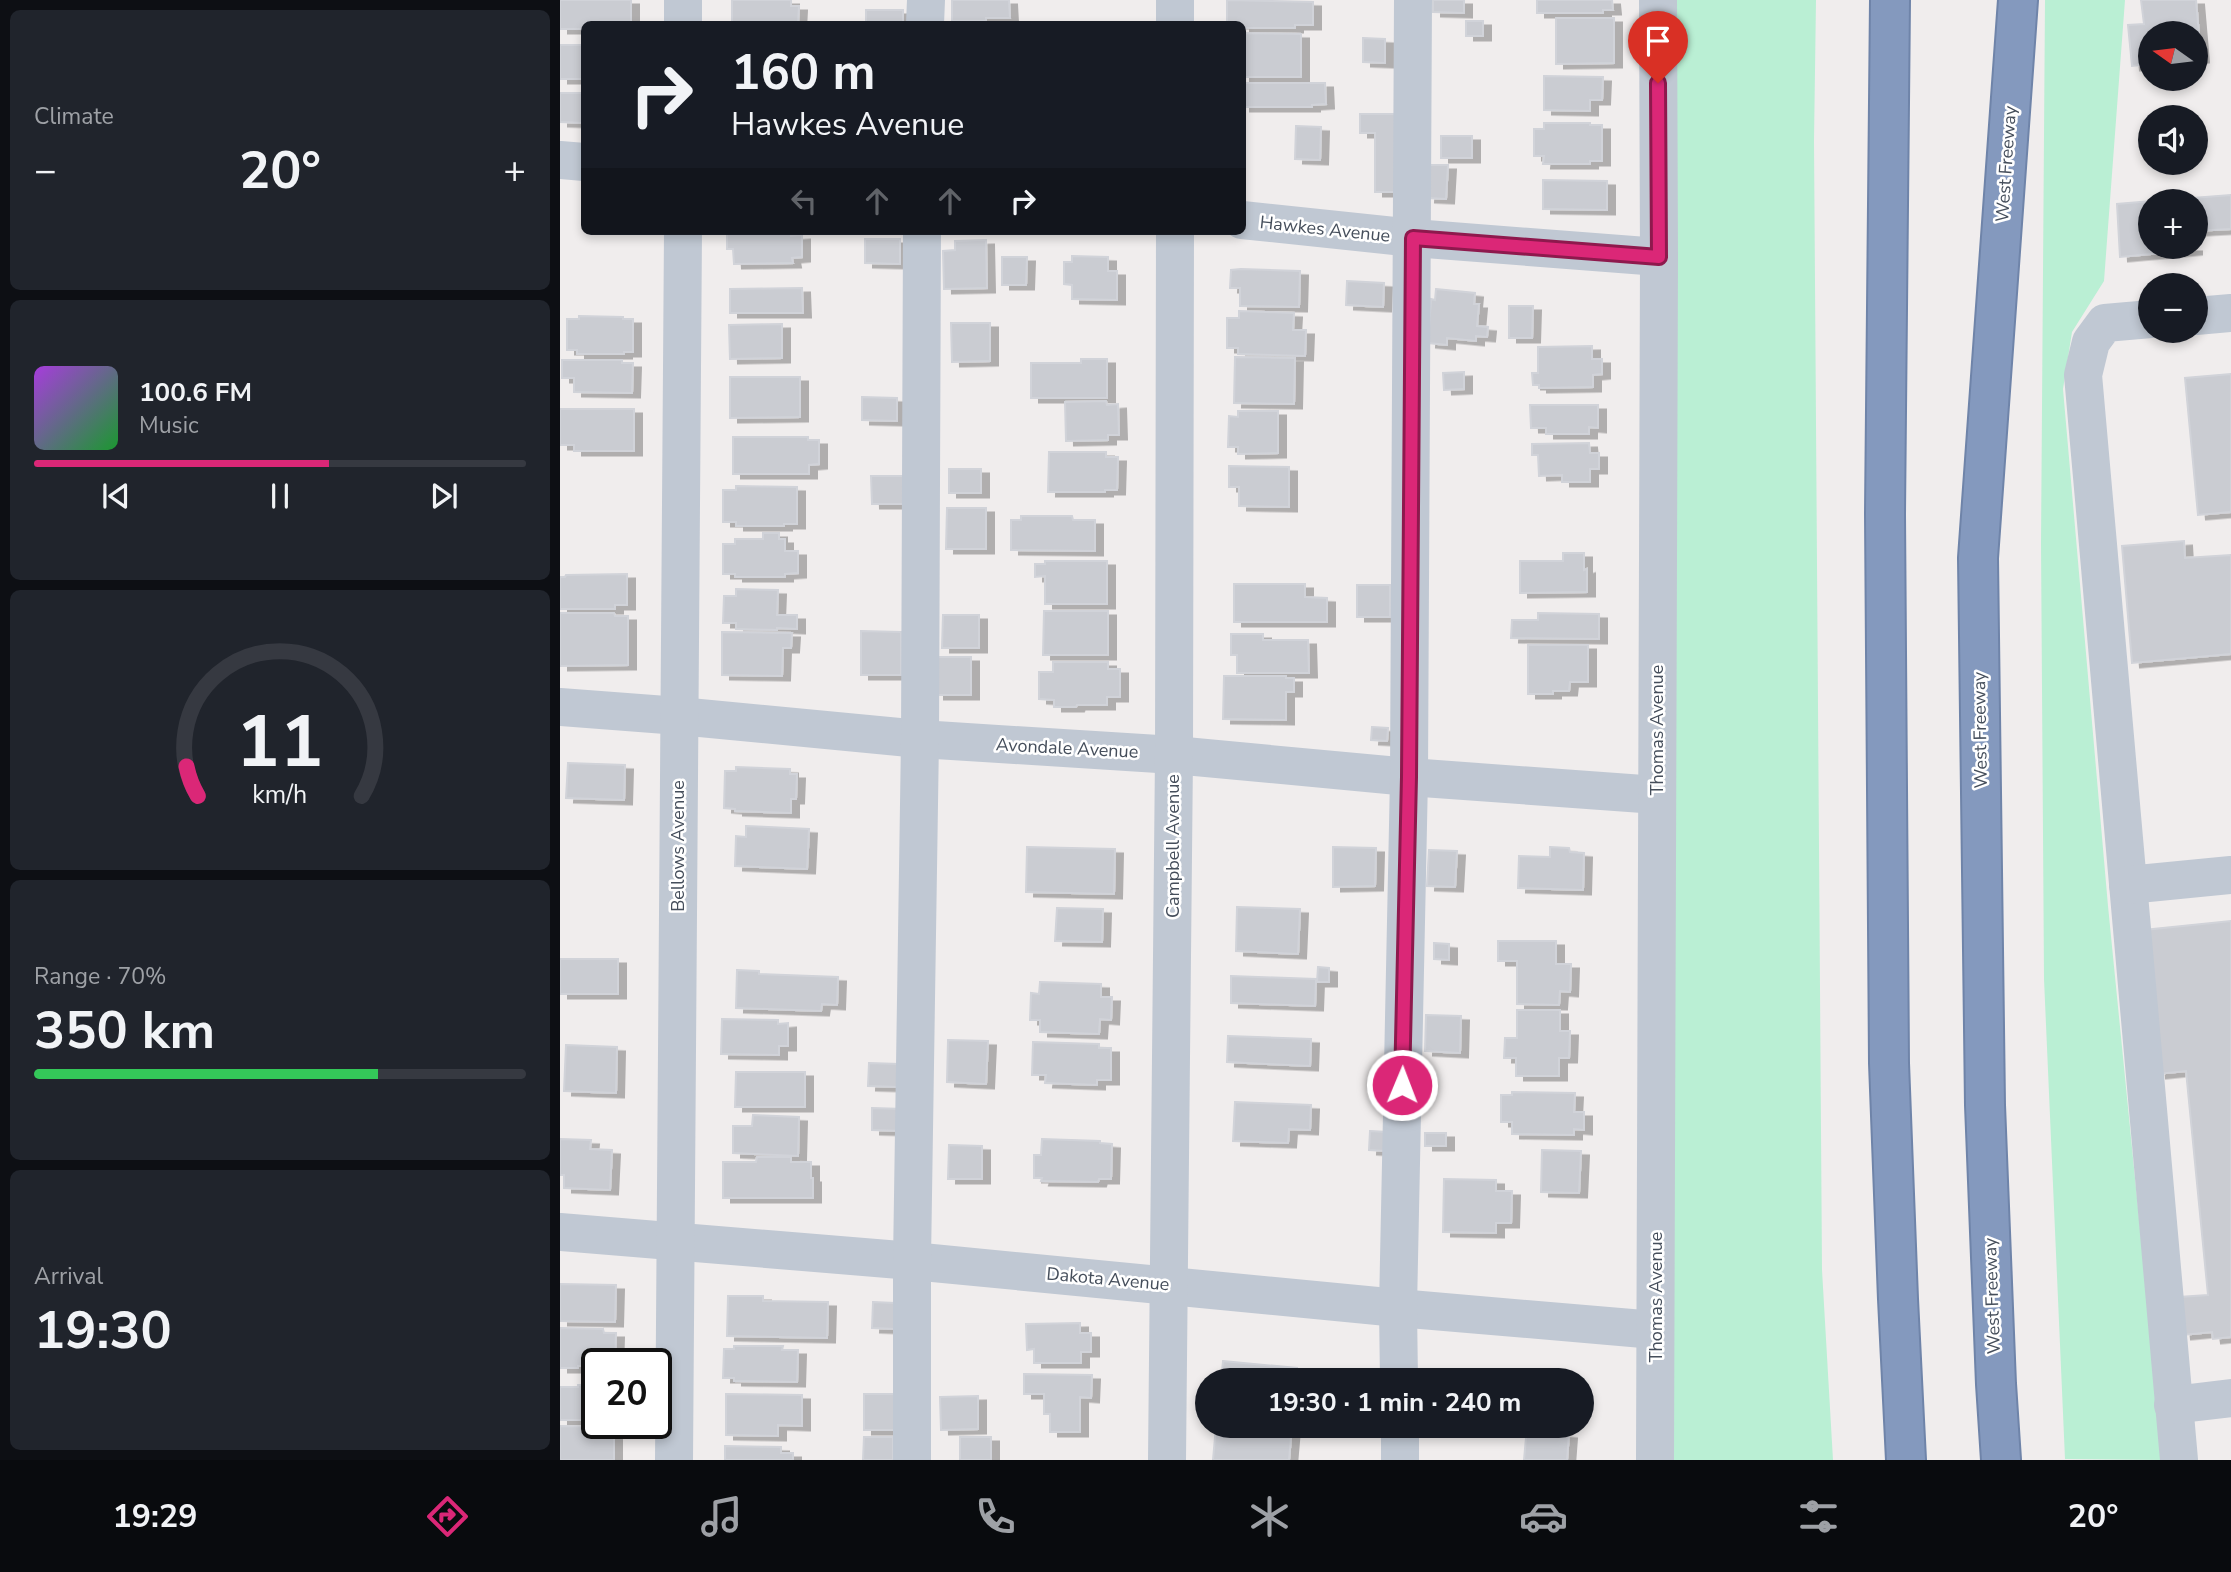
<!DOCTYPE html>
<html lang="en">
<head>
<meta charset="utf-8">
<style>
  body { margin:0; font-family:"Nunito Sans",sans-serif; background:#20242c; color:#f1f3f6; height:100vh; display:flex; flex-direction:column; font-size:26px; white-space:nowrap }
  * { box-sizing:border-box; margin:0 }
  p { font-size:23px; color:#9ea1a6 }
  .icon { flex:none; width:38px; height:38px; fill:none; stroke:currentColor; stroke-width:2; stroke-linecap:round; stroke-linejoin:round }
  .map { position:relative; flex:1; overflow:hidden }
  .details { display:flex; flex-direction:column; gap:10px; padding:10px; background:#0d0f14; width:560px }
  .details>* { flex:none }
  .top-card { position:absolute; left:21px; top:21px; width:665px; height:214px; border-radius:10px; box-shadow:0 4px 10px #0003; background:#171b24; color:#f1f3f6; overflow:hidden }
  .needle { width:46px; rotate:284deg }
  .tools { position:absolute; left:1578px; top:21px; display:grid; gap:14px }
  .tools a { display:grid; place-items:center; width:70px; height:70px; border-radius:50%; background:#171b24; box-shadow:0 4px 10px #0003; font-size:35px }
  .speed { position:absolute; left:21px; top:1348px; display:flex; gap:14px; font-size:35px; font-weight:700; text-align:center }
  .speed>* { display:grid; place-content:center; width:91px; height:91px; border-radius:50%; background:#171b24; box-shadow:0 4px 10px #0003; line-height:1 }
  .speed .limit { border:4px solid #111; border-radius:10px; background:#fff; color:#111 }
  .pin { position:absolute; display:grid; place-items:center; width:60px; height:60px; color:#fff; margin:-72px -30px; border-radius:50% 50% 50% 0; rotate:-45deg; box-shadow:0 0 7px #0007 }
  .pin .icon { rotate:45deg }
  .me { position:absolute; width:77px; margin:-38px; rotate:1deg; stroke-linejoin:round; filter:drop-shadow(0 0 5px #0008) }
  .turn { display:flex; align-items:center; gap:24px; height:147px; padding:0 35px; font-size:32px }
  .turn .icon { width:91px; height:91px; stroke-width:2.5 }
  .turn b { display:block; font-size:49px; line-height:60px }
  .lanes { display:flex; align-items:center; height:66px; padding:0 35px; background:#0003; justify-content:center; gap:35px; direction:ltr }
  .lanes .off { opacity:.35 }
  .big { font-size:52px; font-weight:700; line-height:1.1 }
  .details .widget { flex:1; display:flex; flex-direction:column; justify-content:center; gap:10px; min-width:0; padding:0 24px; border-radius:10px; background:#20242c }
  .details .dial { align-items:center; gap:0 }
  .dial svg { height:182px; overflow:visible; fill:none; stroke:#363941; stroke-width:7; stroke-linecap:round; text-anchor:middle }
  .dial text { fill:#f1f3f6; stroke:none }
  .song { display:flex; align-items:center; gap:21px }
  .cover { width:84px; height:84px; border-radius:10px; background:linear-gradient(135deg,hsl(280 70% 55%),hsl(130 70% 35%)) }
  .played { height:7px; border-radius:4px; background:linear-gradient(90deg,#db2777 60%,#363941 60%) }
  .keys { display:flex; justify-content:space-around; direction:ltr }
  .heat { display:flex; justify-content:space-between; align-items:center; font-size:38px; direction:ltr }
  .charge { height:10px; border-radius:5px; background:linear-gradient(90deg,#34c759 70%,#363941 0) }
  .trip { position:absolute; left:635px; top:1368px; width:399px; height:70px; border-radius:35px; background:#171b24; box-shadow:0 4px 10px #0003; font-weight:700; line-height:70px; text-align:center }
  .menu { display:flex; height:112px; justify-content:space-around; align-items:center; background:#090b0e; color:#9ea1a6 }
  .menu .icon { width:49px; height:49px }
  .menu .current { color:#db2777 }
  .menu b { font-size:32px; color:#f1f3f6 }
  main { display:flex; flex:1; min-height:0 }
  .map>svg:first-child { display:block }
  .green { fill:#baefd4 }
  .building { fill:#caccd2; stroke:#d1d3d9; stroke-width:2; filter:url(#shadow) }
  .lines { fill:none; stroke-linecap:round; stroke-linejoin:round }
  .highway-casing { stroke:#6f84a9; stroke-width:42 }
  .minor { stroke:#c0c8d3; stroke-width:38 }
  .highway { stroke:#8499be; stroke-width:38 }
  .route-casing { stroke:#8e194d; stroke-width:18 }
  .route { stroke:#db2777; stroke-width:12 }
  .labels { text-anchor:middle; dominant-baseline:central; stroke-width:5; stroke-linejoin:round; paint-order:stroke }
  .street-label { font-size:18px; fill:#454e5b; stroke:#fff }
</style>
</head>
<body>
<main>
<section class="details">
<div class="widget"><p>Climate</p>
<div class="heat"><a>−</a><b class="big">20°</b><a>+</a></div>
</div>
<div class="widget">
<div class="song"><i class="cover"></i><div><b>100.6 FM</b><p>Music</p></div></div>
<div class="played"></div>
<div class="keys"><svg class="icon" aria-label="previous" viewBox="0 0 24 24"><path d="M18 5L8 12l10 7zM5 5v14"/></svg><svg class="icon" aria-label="pause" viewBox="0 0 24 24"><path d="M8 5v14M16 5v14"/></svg><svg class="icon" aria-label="next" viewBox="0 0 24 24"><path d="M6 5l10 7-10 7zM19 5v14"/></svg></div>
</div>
<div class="widget dial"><svg viewBox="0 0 100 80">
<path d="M14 69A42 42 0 1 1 86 69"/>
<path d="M14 69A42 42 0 0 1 9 56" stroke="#db2777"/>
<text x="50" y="56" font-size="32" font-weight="700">11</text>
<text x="50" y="72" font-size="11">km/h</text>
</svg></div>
<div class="widget"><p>Range · 70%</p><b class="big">350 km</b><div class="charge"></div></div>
<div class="widget"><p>Arrival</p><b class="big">19:30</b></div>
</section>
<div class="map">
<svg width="1671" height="1460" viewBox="0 0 1671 1460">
  <defs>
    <filter id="shadow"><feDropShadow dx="8" dy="4.5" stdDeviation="0" flood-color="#0004"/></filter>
  </defs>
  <rect width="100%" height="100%" fill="#f0eded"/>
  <g class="green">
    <polygon points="1115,0 1256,0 1254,141 1262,1270 1273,1460 1112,1460"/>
    <polygon points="1485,0 1565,0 1544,281 1512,332 1503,389 1548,906 1603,1460 1505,1459 1484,979 1481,544"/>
  </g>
  <g class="building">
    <polygon points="0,0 71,0 71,24 24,24 24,29 0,29"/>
    <polygon points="172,0 231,0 231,6 239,6 238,24 172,24"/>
    <polygon points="392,0 449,0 450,18 426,18 426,21 392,21"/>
    <polygon points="667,0 753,2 753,25 735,25 735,28 682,28 682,24 667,24"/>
    <polygon points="873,0 904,0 904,13 873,12"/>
    <polygon points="977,0 1052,0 1053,10 1043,10 1043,13 977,13"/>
    <polygon points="1581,0 1636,0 1641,58 1636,59 1636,33 1591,33 1591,64 1572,66 1568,25 1584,24"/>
    <rect x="306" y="10" width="37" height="14"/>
    <polygon points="996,18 1054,18 1054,63 996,64"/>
    <rect x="906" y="21" width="17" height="15"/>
    <polygon points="682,33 741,34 741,77 682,77"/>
    <polygon points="803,38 825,39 825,63 803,62"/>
    <rect x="0" y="45" width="24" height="34"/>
    <polygon points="984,76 1043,77 1042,100 1030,100 1030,111 984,110"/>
    <polygon points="682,83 765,83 766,104 752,105 752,107 682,107"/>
    <polygon points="0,93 24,93 24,123 0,122"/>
    <polygon points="800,114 842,114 841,192 815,192 815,133 800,133"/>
    <polygon points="984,123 1030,123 1030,125 1042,125 1042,161 1030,161 1030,164 983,164 984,156 974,156 974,129 984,129"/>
    <polygon points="736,126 761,127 760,160 735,159"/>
    <rect x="881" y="136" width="31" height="22"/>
    <polygon points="869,165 888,165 886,199 867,198"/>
    <polygon points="983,180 1047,181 1047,210 983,209"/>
    <polygon points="1671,195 1671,229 1636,231 1636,201 1593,201"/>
    <polygon points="1591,201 1591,247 1634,247 1634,250 1560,257 1557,204"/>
    <polygon points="167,231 231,231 231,236 242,235 242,257 232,258 233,263 174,264 173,249 167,249"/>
    <polygon points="305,239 340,239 340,264 305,263"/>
    <polygon points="426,240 427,288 384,289 383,251 395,250 395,241"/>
    <polygon points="512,256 548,257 548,271 557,271 557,300 512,299 512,285 504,284 504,262 512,262"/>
    <polygon points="442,257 467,257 466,285 442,285"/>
    <polygon points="681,269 740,271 739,307 680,306 680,288 670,288 671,270"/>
    <polygon points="787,281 824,283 823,307 786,305"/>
    <polygon points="242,288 243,313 170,313 170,289"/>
    <polygon points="876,289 915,293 914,304 919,304 917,326 928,327 927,337 916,336 916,341 887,338 887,345 868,343 871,299 875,300"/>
    <polygon points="949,306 973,306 972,338 949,338"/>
    <polygon points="679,311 734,313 733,330 746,330 745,356 678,354 678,348 667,348 667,318 679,318"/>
    <polygon points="19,316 63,317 63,319 73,319 73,352 64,352 64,354 17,354 17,350 7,350 7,319 19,319"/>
    <polygon points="391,323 430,323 430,361 392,362"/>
    <polygon points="222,324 222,358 170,359 169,325"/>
    <polygon points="1032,346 1032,359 1042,359 1042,374 1033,375 1033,387 979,388 979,385 973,385 972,373 978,373 978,347"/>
    <polygon points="675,357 735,358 734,404 674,403"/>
    <polygon points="521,359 547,359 547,398 471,398 471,363 521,363"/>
    <polygon points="2,360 62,360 62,363 73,363 72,393 14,392 14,378 2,378"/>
    <polygon points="904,372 904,389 884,390 883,373"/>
    <polygon points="1671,374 1671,512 1638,515 1625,378"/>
    <polygon points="170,377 240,377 240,417 170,418"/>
    <polygon points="302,397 337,398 337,421 302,420"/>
    <polygon points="546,401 547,405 558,404 559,435 548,435 548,440 506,441 505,402"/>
    <polygon points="970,405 1038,405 1038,428 1029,427 1029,434 986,434 986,428 971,428"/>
    <polygon points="0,409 74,409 74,451 14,451 14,445 0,445"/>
    <polygon points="678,411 718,411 718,453 678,454 678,447 668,447 669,416 678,417"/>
    <polygon points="173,437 248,437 248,440 259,440 259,464 249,465 249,474 173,474"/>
    <polygon points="1029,443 1030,453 1039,453 1039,469 1030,469 1030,482 1002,482 1002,475 979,476 978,455 972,455 972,444"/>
    <polygon points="489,452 546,452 546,457 558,457 557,490 545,490 545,492 488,492"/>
    <polygon points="669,466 729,467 729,507 679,506 679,487 669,487"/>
    <rect x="389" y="469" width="32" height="24"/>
    <polygon points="311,476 343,476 343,504 312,504"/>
    <polygon points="176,486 237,487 237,524 224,524 224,526 176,526 176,522 163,522 163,490 176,490"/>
    <polygon points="387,508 426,508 426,549 386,549"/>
    <polygon points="461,516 512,516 513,520 535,520 535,551 451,550 451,520 461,520"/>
    <polygon points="203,533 219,533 219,539 225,539 225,551 238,551 238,573 225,574 225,577 175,577 175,574 163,574 163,544 175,544 175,539 203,539"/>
    <polygon points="1624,541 1625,558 1671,555 1671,654 1572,663 1562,546"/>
    <polygon points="1003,553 1024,553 1024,570 1027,569 1027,592 960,593 960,561 1003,561"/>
    <polygon points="485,561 547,561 547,604 485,604 485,576 475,577 475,564 485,564"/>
    <polygon points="67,574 67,605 55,605 55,609 0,609 0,577 5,577 6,575"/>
    <polygon points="674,584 745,584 745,597 767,598 767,622 674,622"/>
    <rect x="797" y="585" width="33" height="32"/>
    <polygon points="176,589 218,590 217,615 237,615 237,629 217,628 217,630 176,629 176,623 163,623 164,596 176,596"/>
    <polygon points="484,611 548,611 548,655 483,655"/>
    <polygon points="0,613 54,613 55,616 68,616 68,665 0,666"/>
    <polygon points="978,613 1039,614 1039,639 951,638 952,620 978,620"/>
    <polygon points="383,615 419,615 419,648 382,648"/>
    <polygon points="301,631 341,632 341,675 301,675"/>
    <polygon points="162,632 232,633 231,648 223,648 222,676 162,675"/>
    <polygon points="671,634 703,634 703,640 748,640 749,673 677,673 677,655 671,655"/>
    <polygon points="968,645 1028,645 1028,682 1010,682 1009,691 993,691 993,694 968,694"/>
    <rect x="376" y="657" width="35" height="38"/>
    <polygon points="493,662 548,662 548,669 560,669 560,697 547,697 547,705 517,705 516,707 494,707 494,700 479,699 479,672 493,672"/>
    <polygon points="664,676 726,676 726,678 734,678 734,692 726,692 726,720 663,719"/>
    <polygon points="812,727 828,728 827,741 811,740"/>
    <polygon points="8,763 65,765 64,800 6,798"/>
    <polygon points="176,767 230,769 230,774 237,774 236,799 231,799 231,813 175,811 175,809 164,808 165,771 176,771"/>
    <polygon points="186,826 249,829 247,869 175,866 176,836 186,837"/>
    <polygon points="467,847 555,849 554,894 466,892"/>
    <polygon points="773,847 816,848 815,886 773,887"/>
    <polygon points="990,847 1009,848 1010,852 1024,853 1023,890 958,888 959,856 990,857"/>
    <polygon points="869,850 897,851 895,887 867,886"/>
    <polygon points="677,907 740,909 738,954 676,951"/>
    <polygon points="497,908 543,909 542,942 495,941"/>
    <polygon points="1671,921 1671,1337 1653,1339 1652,1332 1623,1335 1619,1297 1648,1295 1626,1071 1598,1074 1584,930"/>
    <polygon points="938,941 996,941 996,964 1011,964 1010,992 1000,991 999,1005 957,1004 957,961 938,961"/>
    <polygon points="874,943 889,944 889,960 874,959"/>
    <rect x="0" y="959" width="58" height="35"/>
    <polygon points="758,967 769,968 769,982 757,982"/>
    <polygon points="177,970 199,971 199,974 278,977 277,1005 262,1004 261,1011 176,1008"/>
    <polygon points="671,976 756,979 755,1006 671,1003"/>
    <polygon points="480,982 541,984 541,997 552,997 551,1020 540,1019 539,1034 480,1032 480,1020 470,1020 471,993 479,994"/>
    <polygon points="957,1010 1000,1010 1000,1031 1010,1031 1009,1058 999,1058 999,1076 956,1076 956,1058 944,1058 945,1038 957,1038"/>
    <polygon points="866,1015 901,1016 900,1053 865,1051"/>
    <polygon points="162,1019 218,1020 218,1024 228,1023 228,1046 219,1046 219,1055 161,1054"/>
    <polygon points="668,1036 751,1039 750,1066 667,1062"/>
    <polygon points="388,1040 428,1041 426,1084 387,1082"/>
    <polygon points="473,1042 539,1044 539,1048 551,1048 551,1080 537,1080 537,1085 485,1083 486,1075 472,1075"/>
    <polygon points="6,1045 57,1047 56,1093 4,1091"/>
    <polygon points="309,1063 339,1064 339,1087 308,1086"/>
    <polygon points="176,1072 245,1072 245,1107 175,1107"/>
    <polygon points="952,1092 1015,1093 1014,1112 1024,1112 1024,1130 1014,1129 1014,1135 952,1134 952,1122 941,1122 941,1095 952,1095"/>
    <polygon points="675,1102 751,1105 750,1130 729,1129 728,1143 673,1141"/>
    <polygon points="312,1108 344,1109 343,1131 312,1130"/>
    <polygon points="193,1115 239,1117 238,1156 173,1153 173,1126 192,1126"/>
    <polygon points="810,1131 827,1132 825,1151 809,1150"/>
    <rect x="865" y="1133" width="21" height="13"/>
    <polygon points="0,1139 31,1140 30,1149 52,1150 50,1190 4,1188 4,1175 0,1175"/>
    <polygon points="482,1139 540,1141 540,1143 552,1144 551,1179 539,1179 538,1182 481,1181 482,1178 474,1178 474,1155 481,1155"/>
    <polygon points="389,1145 422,1146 422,1179 388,1179"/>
    <polygon points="982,1150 1021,1151 1019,1193 981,1192"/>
    <polygon points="197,1157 231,1157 231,1162 251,1162 251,1178 253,1178 253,1198 163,1198 163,1162 196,1162"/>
    <polygon points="884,1179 936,1180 936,1191 952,1191 951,1223 936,1223 936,1233 883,1232"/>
    <polygon points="0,1284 56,1285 55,1322 0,1321"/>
    <polygon points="168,1296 203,1296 203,1301 268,1302 267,1338 167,1336"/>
    <polygon points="313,1302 335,1303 335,1329 312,1328"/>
    <polygon points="520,1323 520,1333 531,1333 531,1352 521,1352 521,1363 474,1363 474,1349 467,1350 466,1324"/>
    <polygon points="0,1328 43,1329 44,1333 56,1333 55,1363 37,1363 37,1366 18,1366 18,1368 0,1368"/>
    <polygon points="174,1346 223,1346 222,1350 238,1350 237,1382 174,1381 174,1378 163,1378 164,1349 174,1349"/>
    <polygon points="663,1361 737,1368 736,1381 661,1381"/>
    <polygon points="464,1374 532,1375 531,1398 520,1397 520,1432 490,1432 490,1414 484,1414 484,1394 464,1394"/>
    <polygon points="18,1385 35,1385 37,1420 0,1420 0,1387 18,1387"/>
    <polygon points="166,1394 242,1395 242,1426 218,1425 218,1436 166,1435"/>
    <rect x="304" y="1394" width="33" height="36"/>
    <polygon points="418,1396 418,1429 381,1430 380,1397"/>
    <polygon points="0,1426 54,1427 54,1460 0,1460"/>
    <polygon points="656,1426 732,1426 729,1460 653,1460"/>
    <polygon points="967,1426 987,1426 987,1432 1009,1434 1007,1460 964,1460"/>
    <polygon points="304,1437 333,1437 333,1460 303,1460"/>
    <rect x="400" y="1437" width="31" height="23"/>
    <polygon points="165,1446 221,1447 221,1453 233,1453 233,1460 165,1460"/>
  </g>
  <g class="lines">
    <defs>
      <g id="highway">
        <polyline points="1330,0 1325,514 1329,1063 1338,1299 1346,1460"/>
        <polyline points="1441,1460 1436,1384 1425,1105 1418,558 1458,0"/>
      </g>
    </defs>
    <use href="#highway" class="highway-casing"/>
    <g class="minor">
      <polyline points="123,0 123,24"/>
      <polyline points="365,24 366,0"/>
      <polyline points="615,24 615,0"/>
      <polyline points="0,160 24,162"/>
      <polyline points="682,220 853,238 1099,257"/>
      <polyline points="1636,316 1671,313"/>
      <polyline points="1591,319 1545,323 1531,342 1523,375 1619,1460"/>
      <polyline points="0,707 119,716 360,739 614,755 849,777 1097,795"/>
      <polyline points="1568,885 1671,875"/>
      <polyline points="0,1232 352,1261 838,1308 1095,1330"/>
      <polyline points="839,1381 838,1308 849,777 853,0"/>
      <polyline points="1613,1405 1671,1398"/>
      <polyline points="840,1426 840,1460"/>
      <polyline points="114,1460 123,231"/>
      <polyline points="352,1460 352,1261 360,739 362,231"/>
      <polyline points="607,1460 614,755 615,231"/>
      <polyline points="1095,1460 1099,257 1098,0"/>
    </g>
    <use href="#highway" class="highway"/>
  </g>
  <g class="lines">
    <defs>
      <polyline id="route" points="842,1085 849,777 853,238 1099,257 1098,83"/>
    </defs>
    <use href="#route" class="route-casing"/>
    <use href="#route" class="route"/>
  </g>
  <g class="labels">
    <g class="street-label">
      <text transform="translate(1446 164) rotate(-86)">West Freeway</text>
      <text transform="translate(765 229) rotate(6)">Hawkes Avenue</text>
      <text transform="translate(1097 730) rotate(-90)">Thomas Avenue</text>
      <text transform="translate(1420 730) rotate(-91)">West Freeway</text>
      <text transform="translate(507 748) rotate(3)">Avondale Avenue</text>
      <text transform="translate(118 846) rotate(-90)">Bellows Avenue</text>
      <text transform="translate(613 846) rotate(-90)">Campbell Avenue</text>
      <text transform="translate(548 1279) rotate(5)">Dakota Avenue</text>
      <text transform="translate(1432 1296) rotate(-92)">West Freeway</text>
      <text transform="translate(1096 1297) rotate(-90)">Thomas Avenue</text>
    </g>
  </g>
</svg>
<div class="tools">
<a><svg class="needle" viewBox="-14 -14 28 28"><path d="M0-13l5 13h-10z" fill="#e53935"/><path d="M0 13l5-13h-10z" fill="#9ea1a6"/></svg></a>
<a><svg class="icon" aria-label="sound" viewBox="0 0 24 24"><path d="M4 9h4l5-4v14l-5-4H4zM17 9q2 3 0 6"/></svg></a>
<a>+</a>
<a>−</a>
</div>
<div class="speed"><div class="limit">20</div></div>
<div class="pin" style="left:1098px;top:83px;background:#d93025"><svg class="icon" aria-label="arrive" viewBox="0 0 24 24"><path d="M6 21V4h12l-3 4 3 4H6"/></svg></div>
<svg class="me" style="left:842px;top:1085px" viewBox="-20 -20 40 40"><circle r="17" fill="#db2777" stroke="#fff" stroke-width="3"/><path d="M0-11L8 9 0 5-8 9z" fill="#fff"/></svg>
<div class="trip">19:30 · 1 min · 240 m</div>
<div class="top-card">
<div class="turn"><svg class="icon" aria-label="right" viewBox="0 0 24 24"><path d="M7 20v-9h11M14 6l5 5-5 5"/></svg><div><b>160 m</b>Hawkes Avenue</div></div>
<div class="lanes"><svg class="icon off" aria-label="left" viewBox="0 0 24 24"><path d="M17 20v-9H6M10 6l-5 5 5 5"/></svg><svg class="icon off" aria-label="ahead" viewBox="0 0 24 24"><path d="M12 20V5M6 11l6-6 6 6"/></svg><svg class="icon off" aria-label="ahead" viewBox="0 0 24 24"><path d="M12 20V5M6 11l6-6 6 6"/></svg><svg class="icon" aria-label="right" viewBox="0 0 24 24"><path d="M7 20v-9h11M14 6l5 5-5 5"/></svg></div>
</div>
</div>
</main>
<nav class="menu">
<b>19:29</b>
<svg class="icon current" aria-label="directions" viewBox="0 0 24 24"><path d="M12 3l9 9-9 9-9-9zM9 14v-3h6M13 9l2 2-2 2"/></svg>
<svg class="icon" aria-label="music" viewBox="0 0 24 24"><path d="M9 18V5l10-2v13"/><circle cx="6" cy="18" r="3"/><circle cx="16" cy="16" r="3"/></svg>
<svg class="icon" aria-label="phone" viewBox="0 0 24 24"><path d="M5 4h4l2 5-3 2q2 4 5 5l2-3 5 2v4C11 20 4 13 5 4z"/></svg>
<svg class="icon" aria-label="climate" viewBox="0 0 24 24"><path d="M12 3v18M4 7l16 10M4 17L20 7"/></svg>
<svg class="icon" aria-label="car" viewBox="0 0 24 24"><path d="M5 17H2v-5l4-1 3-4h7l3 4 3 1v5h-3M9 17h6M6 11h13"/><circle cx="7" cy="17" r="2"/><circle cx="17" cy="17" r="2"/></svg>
<svg class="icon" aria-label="filters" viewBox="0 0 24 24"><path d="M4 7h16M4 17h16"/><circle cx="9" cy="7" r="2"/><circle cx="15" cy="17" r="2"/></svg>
<b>20°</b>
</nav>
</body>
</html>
